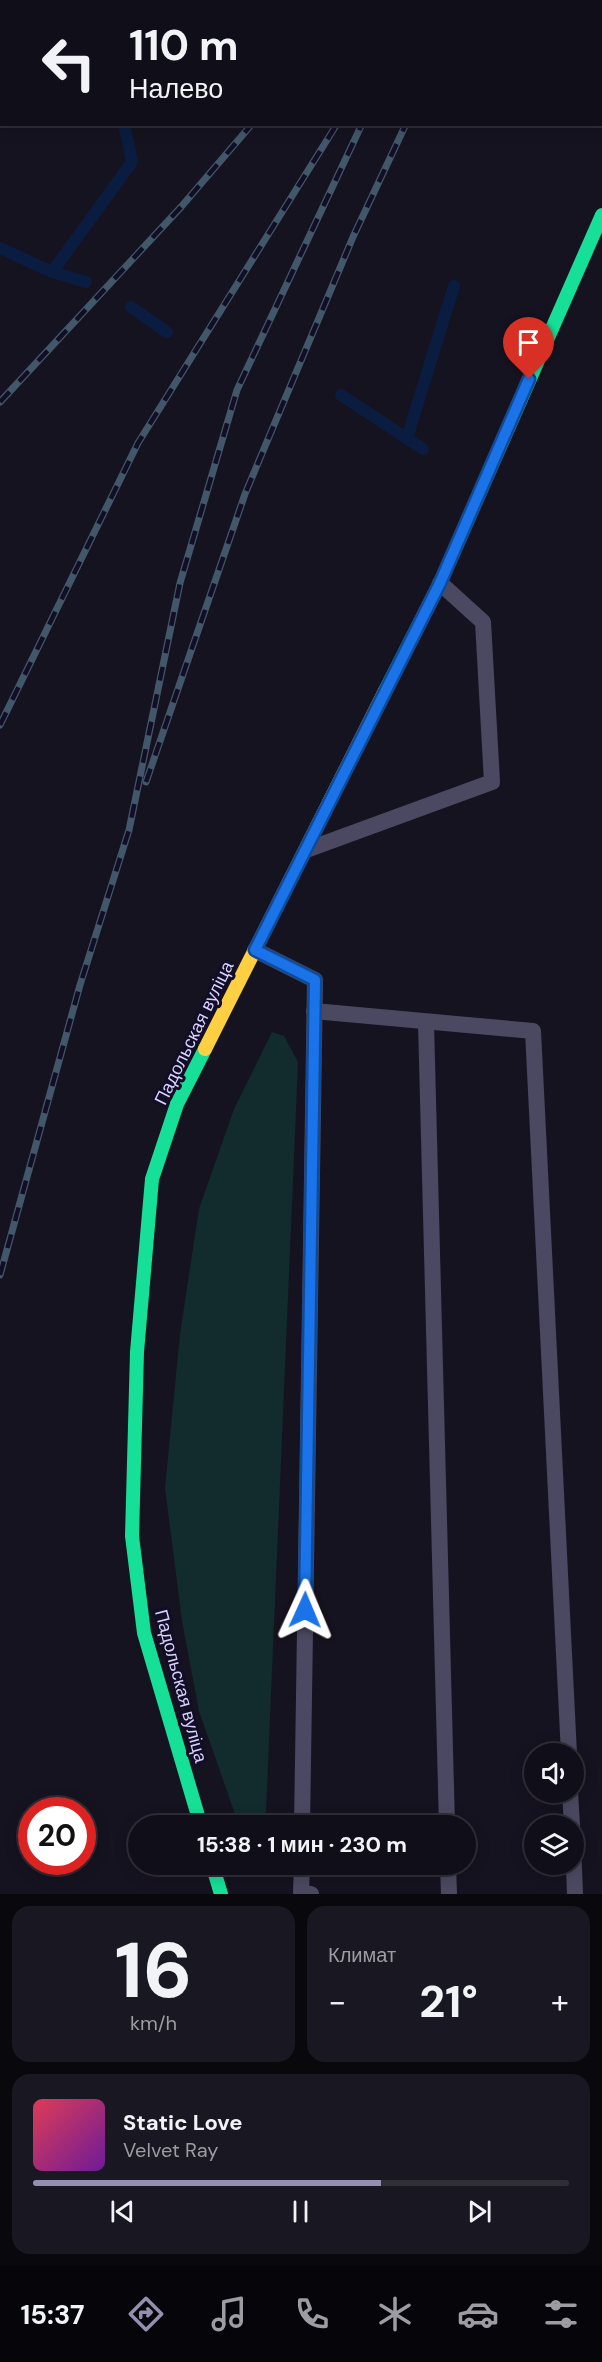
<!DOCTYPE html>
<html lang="ru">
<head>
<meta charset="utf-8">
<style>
  body { margin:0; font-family:"DM Sans",sans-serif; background:#191721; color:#f1f3f6; height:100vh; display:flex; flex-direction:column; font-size:22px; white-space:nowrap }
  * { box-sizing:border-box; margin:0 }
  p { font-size:20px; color:#9c9ca2 }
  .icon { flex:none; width:33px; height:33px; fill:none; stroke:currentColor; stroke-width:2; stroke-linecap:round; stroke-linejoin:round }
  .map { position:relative; height:1894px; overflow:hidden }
  .drawer { display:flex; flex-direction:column; gap:12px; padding:12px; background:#09080d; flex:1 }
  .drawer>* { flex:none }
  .hud { position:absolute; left:0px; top:0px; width:603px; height:126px; box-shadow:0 3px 15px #0003,0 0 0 2px #302e37; background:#100e18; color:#f1f3f6; overflow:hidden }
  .tools { position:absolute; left:524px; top:1743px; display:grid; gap:12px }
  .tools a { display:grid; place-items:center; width:60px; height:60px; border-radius:50%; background:#100e18; box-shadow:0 3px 15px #0003,0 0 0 2px #302e37; font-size:30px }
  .speed { position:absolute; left:18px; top:1797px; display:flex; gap:12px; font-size:30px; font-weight:700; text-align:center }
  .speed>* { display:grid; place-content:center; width:78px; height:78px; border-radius:50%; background:#100e18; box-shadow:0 3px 15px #0003,0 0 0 2px #302e37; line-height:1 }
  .speed .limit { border:9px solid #d22; background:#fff; color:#111 }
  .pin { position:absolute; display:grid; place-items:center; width:51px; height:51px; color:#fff; margin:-62px -26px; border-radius:50% 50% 50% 0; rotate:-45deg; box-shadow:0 0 6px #0007 }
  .pin .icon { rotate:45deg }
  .me { position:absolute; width:66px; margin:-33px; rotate:1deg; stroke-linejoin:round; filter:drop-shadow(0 0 4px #0008) }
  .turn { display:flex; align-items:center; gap:21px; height:126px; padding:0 30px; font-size:27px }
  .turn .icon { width:78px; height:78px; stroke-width:2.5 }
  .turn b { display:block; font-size:42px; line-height:51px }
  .big { font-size:45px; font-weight:700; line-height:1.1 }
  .drawer .widget { flex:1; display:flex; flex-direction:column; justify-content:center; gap:9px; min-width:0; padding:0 21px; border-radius:18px; background:#191721 }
  .drawer .dial { align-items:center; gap:0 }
  .dial b { font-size:78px; line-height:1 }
  .song { display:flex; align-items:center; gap:18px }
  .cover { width:72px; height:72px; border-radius:9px; background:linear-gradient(135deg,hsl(350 70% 55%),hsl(280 70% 35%)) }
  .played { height:6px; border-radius:3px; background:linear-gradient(90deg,#948fb1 65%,#302e37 65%) }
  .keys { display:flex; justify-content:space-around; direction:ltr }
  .heat { display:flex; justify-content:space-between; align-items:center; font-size:33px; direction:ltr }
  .drawer .tiles { flex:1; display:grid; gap:12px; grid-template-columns:1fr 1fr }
  .widget:last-child { grid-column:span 2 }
  .trip { position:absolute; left:128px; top:1815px; width:348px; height:60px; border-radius:30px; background:#100e18; box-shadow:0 3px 15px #0003,0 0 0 2px #302e37; font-weight:700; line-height:60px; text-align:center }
  .tab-bar { display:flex; height:96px; justify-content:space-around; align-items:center; background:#06060a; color:#9c9ca2 }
  .tab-bar .icon { width:42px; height:42px }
  .tab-bar .on { color:#948fb1 }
  .tab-bar b { font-size:27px; color:#f1f3f6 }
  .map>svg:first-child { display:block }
  .green { fill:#122b2c }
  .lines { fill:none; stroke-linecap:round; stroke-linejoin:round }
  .stream { stroke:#0a1d40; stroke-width:12 }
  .lane { stroke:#4a4961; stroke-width:16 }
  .fast { stroke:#16e098; stroke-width:14 }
  .slow { stroke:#ffcf43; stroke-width:14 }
  .rail-casing { stroke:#42586a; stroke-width:7 }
  .rail { stroke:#120e25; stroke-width:4.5; stroke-dasharray:14; stroke-linecap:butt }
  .route-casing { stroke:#114b97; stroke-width:15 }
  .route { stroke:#1a73e8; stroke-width:10 }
  .labels { text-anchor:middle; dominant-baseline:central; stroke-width:6; stroke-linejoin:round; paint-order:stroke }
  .street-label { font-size:18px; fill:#d8d2ff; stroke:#120e25 }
</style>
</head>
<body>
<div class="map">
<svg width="602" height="1894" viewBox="0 0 602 1894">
  <rect width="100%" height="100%" fill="#161320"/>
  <polygon class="green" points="272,1032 284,1036 298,1062 266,1812 253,1821 236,1817 199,1711 182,1621 165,1488 180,1334 199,1209 234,1109"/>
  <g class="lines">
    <g class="stream">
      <polyline points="98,0 98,2"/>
      <polyline points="0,248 52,272 86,282"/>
      <polyline points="52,272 132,162 124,124"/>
      <polyline points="131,307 167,332"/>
      <polyline points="341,395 423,449"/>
      <polyline points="407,438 454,286"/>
    </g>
    <g class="lane">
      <polyline points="309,849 492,782 483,622 440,583"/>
      <polyline points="255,950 315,980 302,1826"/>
      <polyline points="314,1011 533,1031 569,1754"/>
      <polyline points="426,1023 447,1826"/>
      <polyline points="570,1792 572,1826"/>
      <polyline points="573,1845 575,1894"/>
      <polyline points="302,1864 301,1892 311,1894"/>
      <polyline points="448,1864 449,1894"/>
    </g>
    <g class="fast">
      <polyline points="385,691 440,583 602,215"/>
      <polyline points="201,1826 144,1633 132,1536 137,1352 152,1179 177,1104 205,1049"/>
      <polyline points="212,1864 221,1894"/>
    </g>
    <polyline class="slow" points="205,1049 385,691"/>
    <defs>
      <g id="rail">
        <polyline points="360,2 362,0"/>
        <polyline points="419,2 420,0"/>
        <polyline points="430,2 431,0"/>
        <polyline points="465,2 466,0"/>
        <polyline points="0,402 181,207 252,124"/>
        <polyline points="0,725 138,443 337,124"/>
        <polyline points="146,782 245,494 353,237 406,124"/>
        <polyline points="0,1275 80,985 129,830 180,583 237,390 362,124"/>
      </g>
    </defs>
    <use href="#rail" class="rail-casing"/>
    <use href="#rail" class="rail"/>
  </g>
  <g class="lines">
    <defs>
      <polyline id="route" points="305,1610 315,980 255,950 440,583 529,379"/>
    </defs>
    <use href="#route" class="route-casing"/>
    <use href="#route" class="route"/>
  </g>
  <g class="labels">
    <g class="street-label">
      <text transform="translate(194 1033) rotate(-64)">Падольская вуліца</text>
      <text transform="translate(181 1686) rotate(75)">Падольская вуліца</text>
    </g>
  </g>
</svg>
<div class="tools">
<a><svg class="icon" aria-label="sound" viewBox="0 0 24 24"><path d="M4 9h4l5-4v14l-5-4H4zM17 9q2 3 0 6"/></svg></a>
<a><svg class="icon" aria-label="layers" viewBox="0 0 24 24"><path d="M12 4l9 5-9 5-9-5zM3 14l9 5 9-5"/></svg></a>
</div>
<div class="speed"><div class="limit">20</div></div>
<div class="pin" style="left:529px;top:379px;background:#d93025"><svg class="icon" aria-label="arrive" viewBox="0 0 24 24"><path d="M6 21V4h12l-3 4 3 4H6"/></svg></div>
<svg class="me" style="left:305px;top:1610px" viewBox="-20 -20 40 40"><path d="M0-17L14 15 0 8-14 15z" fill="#1a73e8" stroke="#fff" stroke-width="4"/></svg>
<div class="trip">15:38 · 1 мин · 230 m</div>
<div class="hud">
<div class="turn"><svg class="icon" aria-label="left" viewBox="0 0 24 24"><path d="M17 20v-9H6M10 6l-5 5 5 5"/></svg><div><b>110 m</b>Налево</div></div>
</div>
</div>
<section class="drawer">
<div class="tiles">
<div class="widget dial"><b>16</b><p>km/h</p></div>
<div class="widget"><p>Климат</p>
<div class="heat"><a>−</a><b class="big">21°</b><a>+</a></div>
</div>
<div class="widget">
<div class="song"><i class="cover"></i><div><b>Static Love</b><p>Velvet Ray</p></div></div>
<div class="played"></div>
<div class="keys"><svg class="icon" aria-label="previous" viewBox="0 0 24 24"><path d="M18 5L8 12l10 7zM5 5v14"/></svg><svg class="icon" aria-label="pause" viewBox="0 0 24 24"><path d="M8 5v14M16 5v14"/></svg><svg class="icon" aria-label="next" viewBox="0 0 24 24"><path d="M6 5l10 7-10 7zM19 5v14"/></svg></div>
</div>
</div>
</section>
<nav class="tab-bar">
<b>15:37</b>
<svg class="icon on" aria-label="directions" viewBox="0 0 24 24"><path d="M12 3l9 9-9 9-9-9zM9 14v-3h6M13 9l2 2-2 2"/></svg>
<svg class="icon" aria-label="music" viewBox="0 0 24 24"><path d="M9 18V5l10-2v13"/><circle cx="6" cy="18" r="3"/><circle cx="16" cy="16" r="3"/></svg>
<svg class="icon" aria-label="phone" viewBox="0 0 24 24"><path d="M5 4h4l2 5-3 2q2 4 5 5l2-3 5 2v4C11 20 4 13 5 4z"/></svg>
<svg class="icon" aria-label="climate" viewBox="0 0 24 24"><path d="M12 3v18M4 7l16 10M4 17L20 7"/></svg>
<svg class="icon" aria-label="car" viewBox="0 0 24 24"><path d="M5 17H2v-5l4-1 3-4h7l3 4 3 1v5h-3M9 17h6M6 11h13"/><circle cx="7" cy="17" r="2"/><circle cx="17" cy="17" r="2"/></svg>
<svg class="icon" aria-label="filters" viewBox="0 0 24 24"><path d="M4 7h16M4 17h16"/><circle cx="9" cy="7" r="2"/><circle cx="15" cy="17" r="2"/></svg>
</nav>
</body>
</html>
